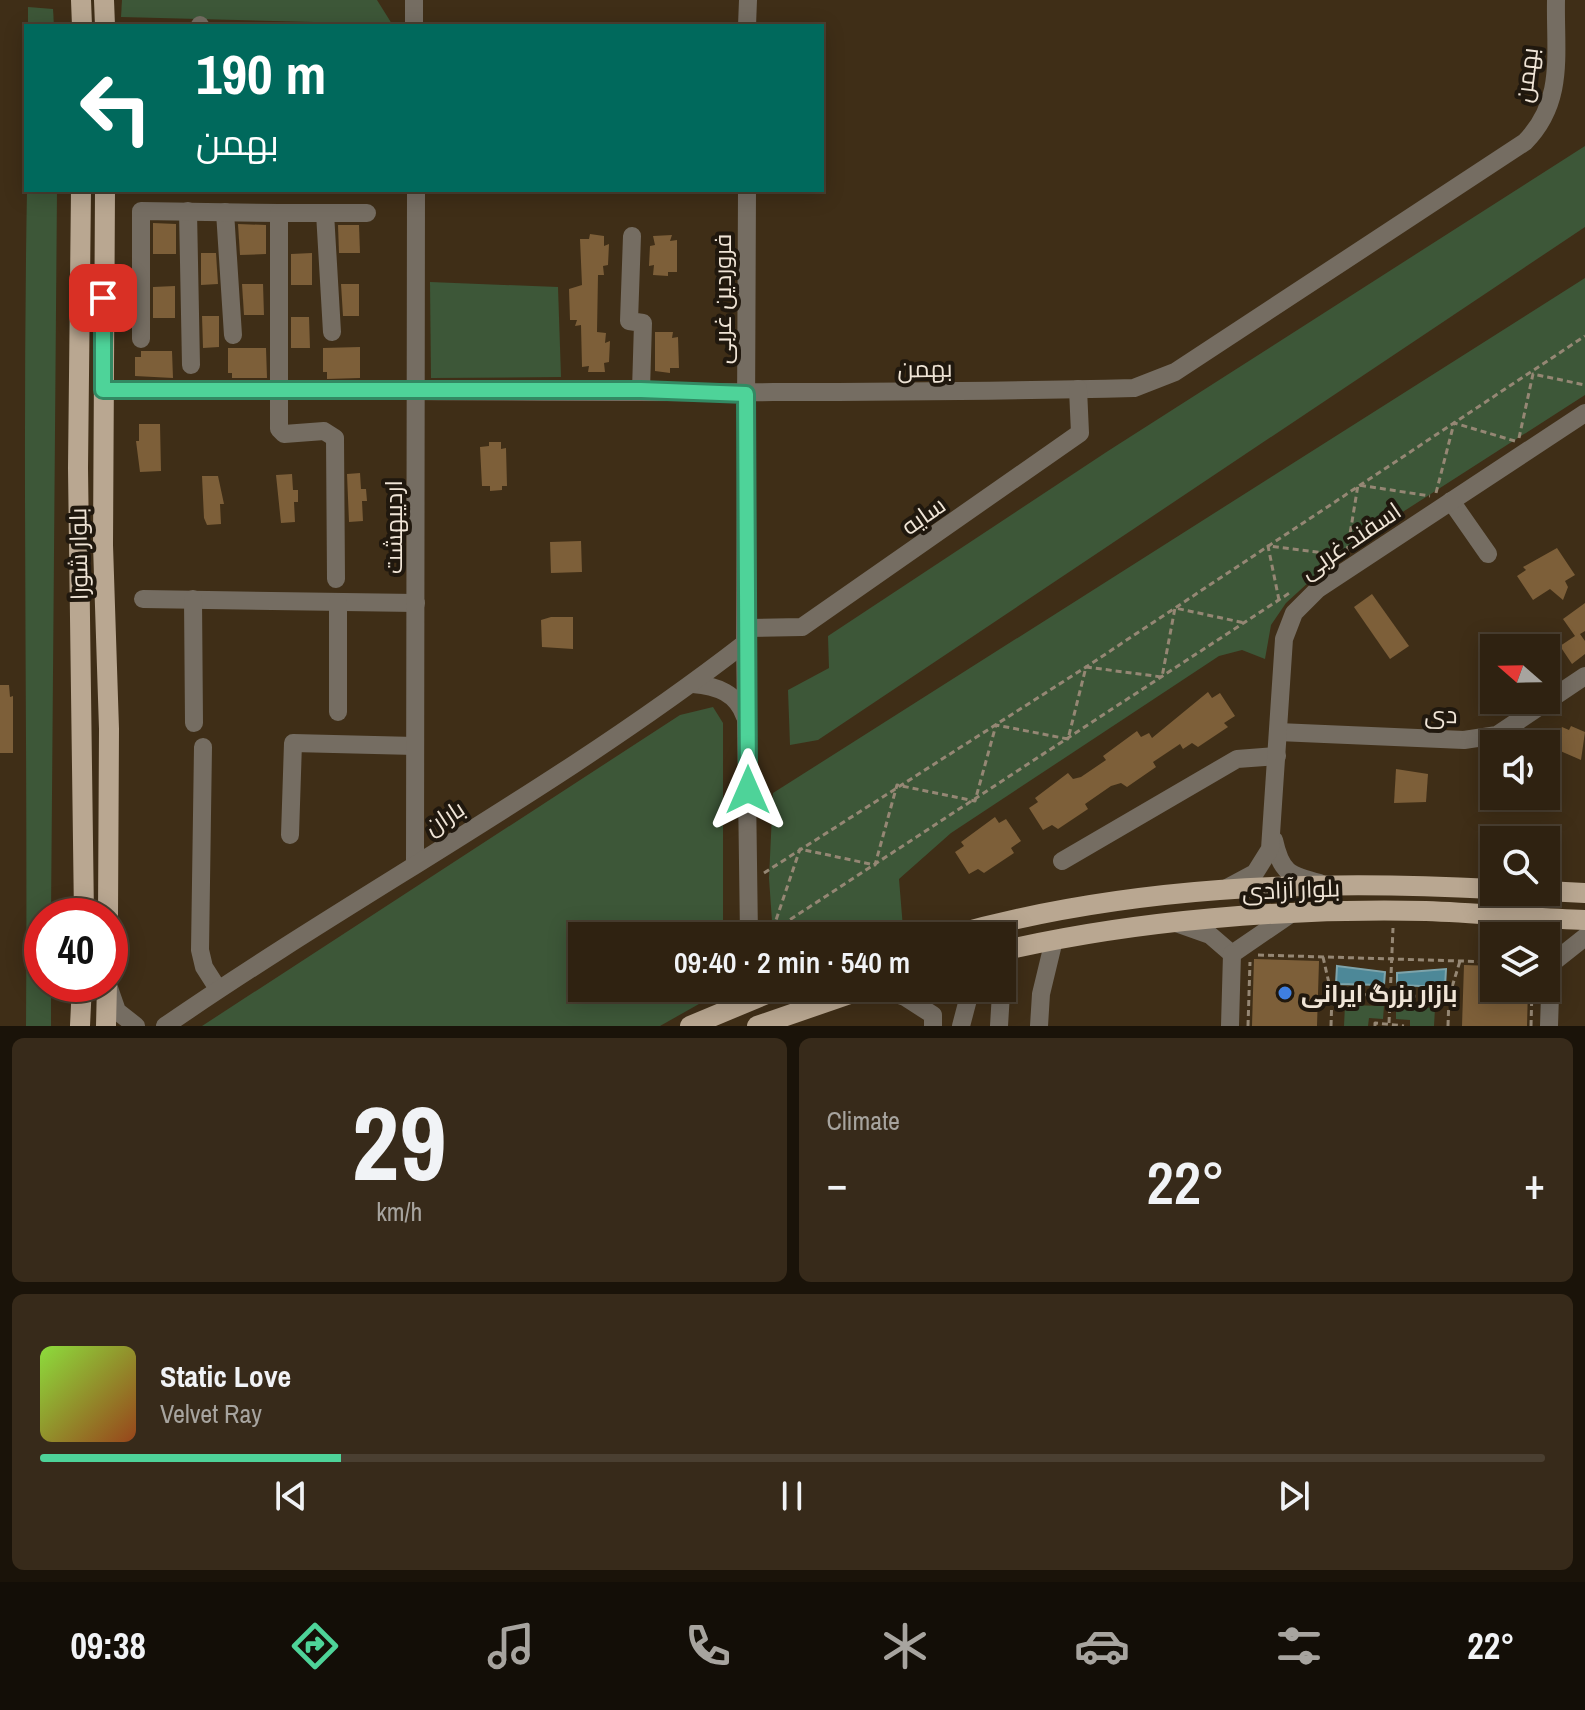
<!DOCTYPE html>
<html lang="en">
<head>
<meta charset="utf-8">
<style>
  body { margin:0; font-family:"Archivo Narrow",Cairo,sans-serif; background:#372a1a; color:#f1f3f6; height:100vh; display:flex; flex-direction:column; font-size:30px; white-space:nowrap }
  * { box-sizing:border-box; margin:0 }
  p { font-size:26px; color:#a7a49f }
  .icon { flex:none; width:44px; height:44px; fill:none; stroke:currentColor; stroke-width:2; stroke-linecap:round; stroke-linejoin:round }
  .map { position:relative; height:1026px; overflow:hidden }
  .sheet { display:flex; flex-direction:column; gap:12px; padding:12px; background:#1a1309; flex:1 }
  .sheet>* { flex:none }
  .top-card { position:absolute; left:24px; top:24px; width:800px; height:168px; border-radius:0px; box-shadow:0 4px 20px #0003,0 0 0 2px #4a3f31; background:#00695c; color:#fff; overflow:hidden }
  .needle { width:52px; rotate:290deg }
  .fabs { position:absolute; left:1480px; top:634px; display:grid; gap:16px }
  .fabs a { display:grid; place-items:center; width:80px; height:80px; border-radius:0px; background:#2f2211; box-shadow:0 4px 20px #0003,0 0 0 2px #4a3f31; font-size:40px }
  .speed { position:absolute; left:24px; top:898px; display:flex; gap:16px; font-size:40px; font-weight:700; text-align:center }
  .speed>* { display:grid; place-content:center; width:104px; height:104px; border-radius:50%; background:#2f2211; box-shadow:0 4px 20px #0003,0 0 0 2px #4a3f31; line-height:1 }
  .speed .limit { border:12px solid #d22; background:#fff; color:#111 }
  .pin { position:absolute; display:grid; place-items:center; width:68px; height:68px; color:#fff; margin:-34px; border-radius:16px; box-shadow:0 4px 12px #0006 }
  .me { position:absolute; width:88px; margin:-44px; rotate:0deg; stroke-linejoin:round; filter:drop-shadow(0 0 6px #0008) }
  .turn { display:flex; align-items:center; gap:28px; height:168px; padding:0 40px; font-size:36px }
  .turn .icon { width:104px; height:104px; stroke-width:2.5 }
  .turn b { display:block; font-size:56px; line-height:68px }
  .big { font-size:60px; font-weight:600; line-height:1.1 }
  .sheet .tile { flex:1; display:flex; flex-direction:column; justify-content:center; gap:12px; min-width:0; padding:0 28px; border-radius:12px; background:#372a1a }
  .sheet .dial { align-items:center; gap:0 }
  .dial b { font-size:104px; line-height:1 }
  .song { display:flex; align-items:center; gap:24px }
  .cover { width:96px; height:96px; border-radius:12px; background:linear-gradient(135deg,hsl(90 70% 55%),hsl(20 70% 35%)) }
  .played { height:8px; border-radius:4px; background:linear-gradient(90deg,#4ed399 20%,#4a3f31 20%) }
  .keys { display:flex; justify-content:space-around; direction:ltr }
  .heat { display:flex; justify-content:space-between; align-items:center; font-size:44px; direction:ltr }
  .sheet .tiles { flex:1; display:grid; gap:12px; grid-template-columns:1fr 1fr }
  .tile:last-child { grid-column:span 2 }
  .trip { position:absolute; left:568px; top:922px; width:448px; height:80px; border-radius:0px; background:#2f2211; box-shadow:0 4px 20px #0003,0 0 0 2px #4a3f31; font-weight:600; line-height:80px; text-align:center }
  .menu { display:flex; height:128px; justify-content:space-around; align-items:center; background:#130e07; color:#a7a49f }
  .menu .icon { width:56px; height:56px }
  .menu .selected { color:#4ed399 }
  .menu b { font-size:36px; color:#f1f3f6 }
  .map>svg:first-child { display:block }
  .green { fill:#3d5738 }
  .water { fill:#4d8898; stroke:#7ea4ab; stroke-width:2 }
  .building { fill:#7d5f39 }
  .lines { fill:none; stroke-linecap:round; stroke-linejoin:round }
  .path { stroke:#958774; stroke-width:3; stroke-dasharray:6 4; stroke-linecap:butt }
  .minor { stroke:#756d62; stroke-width:18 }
  .major { stroke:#b9a791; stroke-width:20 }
  .route-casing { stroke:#338963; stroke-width:20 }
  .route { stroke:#4ed399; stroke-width:14 }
  .shop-dot { fill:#3f7fe0; stroke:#20180e; stroke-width:3 }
  .labels { text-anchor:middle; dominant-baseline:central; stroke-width:8; stroke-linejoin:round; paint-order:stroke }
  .street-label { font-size:24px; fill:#f0e5d7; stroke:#20180e }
  .poi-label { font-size:24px; font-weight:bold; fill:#f0e5d7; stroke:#20180e; text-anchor:start }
</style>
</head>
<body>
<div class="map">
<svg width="1585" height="1026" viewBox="0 0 1585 1026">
  <rect width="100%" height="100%" fill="#3f2e17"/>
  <g class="green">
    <polygon points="122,0 377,0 392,24 121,17"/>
    <polygon points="28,7 53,9 54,26 28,26"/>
    <polygon points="1585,146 1585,227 818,740 790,745 788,690 829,668 828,636 1108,451"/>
    <path d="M27,190H57L51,916H42V984H51V1026H26C28,747 22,469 27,190Z"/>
    <polygon points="1585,278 1585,395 1345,549 1286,603 1271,625 1265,659 1242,650 1219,656 951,833 899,879 903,928 877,936 773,936 769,878 773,793"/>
    <polygon points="430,282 558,287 561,377 431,378"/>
    <polygon points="713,707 723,723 723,936 582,936 582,988 722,988 722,991 660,1026 202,1026 680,715"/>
    <polygon points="1345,1005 1384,1006 1383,1019 1369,1018 1368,1026 1344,1026"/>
    <polygon points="1396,1006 1435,1008 1434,1026 1410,1026 1410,1020 1396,1019"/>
  </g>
  <g class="water">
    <polygon points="1337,966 1385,972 1384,985 1336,984"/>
    <polygon points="1446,969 1445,987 1397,985 1397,973"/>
  </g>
  <g class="building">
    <polygon points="153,223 176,224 176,254 153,254"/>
    <polygon points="238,224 266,225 266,254 240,255"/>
    <polygon points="338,225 359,225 360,253 339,253"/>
    <polygon points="590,234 604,236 604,246 609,244 608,265 603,266 604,275 598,275 597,332 606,333 605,343 610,341 609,362 604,363 605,372 588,372 589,366 582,367 581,325 575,326 577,320 570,320 569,289 582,285 580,239 589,239"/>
    <polygon points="672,235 670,241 677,240 677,272 668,272 668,276 653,275 654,265 649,266 650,246 655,245 653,236"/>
    <polygon points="201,253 216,253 218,284 201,285"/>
    <polygon points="312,253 312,285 291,285 291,254"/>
    <polygon points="242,284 263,284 264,315 244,315"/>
    <polygon points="341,284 359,284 359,316 343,316"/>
    <polygon points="175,286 175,318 153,318 153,287"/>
    <polygon points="202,316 219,316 219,347 203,348"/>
    <polygon points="291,317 309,317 310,348 291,348"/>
    <polygon points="655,332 673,332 672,338 678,337 679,368 670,368 670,373 655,371"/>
    <polygon points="360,347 360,378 327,379 327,372 323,372 323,348"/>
    <polygon points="228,348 266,348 267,378 232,378 232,373 228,373"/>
    <polygon points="141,351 172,351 173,378 135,376 135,357 141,357"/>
    <polygon points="139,424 160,424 161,471 140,472 136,441 139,441"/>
    <polygon points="489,442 501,442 501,449 506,448 507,486 502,486 502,490 490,491 490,486 482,486 480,447 489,446"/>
    <polygon points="360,473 361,489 366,489 367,501 362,501 363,521 349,522 347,474"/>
    <polygon points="292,474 293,490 298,490 298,502 294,502 295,522 281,523 276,475"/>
    <polygon points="202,476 218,476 224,504 220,504 221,524 207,525 204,518"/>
    <polygon points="581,541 582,572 551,573 550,542"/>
    <polygon points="1557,548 1575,575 1565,581 1568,587 1563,600 1550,589 1533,600 1517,576 1526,570 1523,567"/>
    <polygon points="1372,594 1409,646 1390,659 1354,607"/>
    <polygon points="1585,603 1585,631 1580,634 1585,641 1585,654 1572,664 1560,646 1575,636 1563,619"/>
    <polygon points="551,617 573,617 573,649 542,647 541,620"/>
    <polygon points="0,685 9,685 10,697 13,696 13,753 0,753"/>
    <polygon points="1208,692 1212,698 1220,693 1235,716 1224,723 1228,727 1198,747 1192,743 1183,749 1180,744 1153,762 1156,767 1127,787 1121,783 1111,786 1085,804 1088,809 1058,829 1052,825 1043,830 1029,808 1038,802 1035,798 1068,773 1073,779 1081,777 1106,760 1103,756 1137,731 1141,737 1149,733 1152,738"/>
    <polygon points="1571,726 1585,732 1581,760 1558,750 1546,777 1546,744 1538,744 1543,732 1557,738 1562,727 1569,730"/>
    <polygon points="1396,769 1428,774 1426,802 1394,803"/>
    <polygon points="995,817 999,823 1006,819 1021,841 1011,848 1014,853 984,873 978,869 969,874 955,852 964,846 961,842"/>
    <polygon points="1254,959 1319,961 1317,1026 1252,1026"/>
    <polygon points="1464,965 1494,966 1494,988 1528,988 1527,1026 1462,1026"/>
  </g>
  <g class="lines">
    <g class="path">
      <polyline points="1519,438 1533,374 1585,385"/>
      <polyline points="1436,493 1454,423 1515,441"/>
      <polyline points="1347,552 1358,485 1430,496"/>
      <polyline points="1279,600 1268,546 1341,555"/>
      <polyline points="764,873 1086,667 1585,336"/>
      <polyline points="773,929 800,849 875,865 897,785 975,801 996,725 1068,739 1086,667 1162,677 1175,608 1245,623"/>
      <polyline points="765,936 1291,592"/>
      <polyline points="1258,955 1494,962"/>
      <polyline points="1323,957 1331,992"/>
      <polyline points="1389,1023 1393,928"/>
      <polyline points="1248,1026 1250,962"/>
      <polyline points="1331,1026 1332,994 1449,997"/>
      <polyline points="1375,1026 1375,1023 1404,1026"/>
      <polyline points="1448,1026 1449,997 1460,961"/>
      <polyline points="1531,1026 1532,988"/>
    </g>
    <g class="minor">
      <polyline points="414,0 414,26"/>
      <polyline points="200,25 200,26"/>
      <polyline points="747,26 748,0"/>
      <polyline points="747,190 745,643 749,936"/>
      <polyline points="188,211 191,365"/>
      <polyline points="225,212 233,335"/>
      <polyline points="325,213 332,332"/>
      <polyline points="632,236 629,321 643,323 641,390"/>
      <polyline points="141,339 141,211 279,213"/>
      <path d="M103,390C447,390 790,396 1134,388L1175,372L1525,142C1565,101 1555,55 1556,0"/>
      <polyline points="1451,501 1488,554"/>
      <polyline points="336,579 335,438 324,431 284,434 279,429 279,213 367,213"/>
      <polyline points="143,599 416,603"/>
      <polyline points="193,599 194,723"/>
      <polyline points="746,628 802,627 1080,433 1078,389"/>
      <path d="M693,684C717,686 737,693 745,717"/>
      <polyline points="338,712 338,602"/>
      <polyline points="1278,732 1464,740 1497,735 1585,676"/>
      <polyline points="203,747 200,950 204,967 218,989"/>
      <polyline points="290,835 293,743 415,746"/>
      <path d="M1274,840C1281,872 1289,876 1320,883"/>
      <polyline points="1062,861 1237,759 1277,756"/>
      <polyline points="415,864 416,190"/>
      <polyline points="1227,888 1255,873 1270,849 1284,639 1294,613 1318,589 1585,413"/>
      <polyline points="1504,916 1531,936"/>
      <polyline points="1176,923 1210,935 1232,954"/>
      <polyline points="1232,954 1289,915"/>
      <polyline points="1546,956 1551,964 1549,1026"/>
      <polyline points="1551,964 1585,937"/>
      <polyline points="109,988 117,1011 136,1026"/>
      <polyline points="879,988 905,997 933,1015 933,1026"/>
      <polyline points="998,988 1001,993 999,1026"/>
      <path d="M165,1026C355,895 562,785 745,643"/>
      <polyline points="961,1026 971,988"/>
      <polyline points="1039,1026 1041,994 1054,940"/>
      <polyline points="1230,1026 1232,954"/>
    </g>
    <g class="major">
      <polyline points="81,0 82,26"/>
      <polyline points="104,0 105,26"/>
      <polyline points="81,190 78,468 84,916"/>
      <polyline points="105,190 103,545 109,729 108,916"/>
      <polyline points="1546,891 1585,893"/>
      <path d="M949,936C1126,886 1311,879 1494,889"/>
      <path d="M1002,951C1135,920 1289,908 1426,911C1479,913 1532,918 1585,920"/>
      <polyline points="80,1026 82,984"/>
      <polyline points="106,1026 107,984"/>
      <polyline points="690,1026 781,988"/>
      <polyline points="757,1026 867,988"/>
    </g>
  </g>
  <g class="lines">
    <defs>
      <polyline id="route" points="103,298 103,390 641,390 746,394 748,790"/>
    </defs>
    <use href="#route" class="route-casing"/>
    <use href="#route" class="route"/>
  </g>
  <circle class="shop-dot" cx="1285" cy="993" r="8"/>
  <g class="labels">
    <g class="street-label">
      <text transform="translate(1526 75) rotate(-83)">بهمن</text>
      <text transform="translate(722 299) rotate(-90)">فروردین غربی</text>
      <text transform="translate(925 368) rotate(-1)">بهمن</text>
      <text transform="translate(923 515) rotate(-35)">سایه</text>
      <text transform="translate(393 527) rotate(-90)">اردیبهشت</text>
      <text transform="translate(1350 540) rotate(-34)">اسفند غربی</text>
      <text transform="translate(78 554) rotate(-91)">بلوار شورا</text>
      <text transform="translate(1441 714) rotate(1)">دی</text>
      <text transform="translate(444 817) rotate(-33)">باران</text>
      <text transform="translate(1291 889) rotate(-2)">بلوار آزادی</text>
    </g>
    <g class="poi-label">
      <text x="1301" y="993">بازار بزرگ ایرانی</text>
    </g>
  </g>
</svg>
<div class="fabs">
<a><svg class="needle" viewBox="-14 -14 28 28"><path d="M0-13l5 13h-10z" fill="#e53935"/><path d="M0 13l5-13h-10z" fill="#a7a49f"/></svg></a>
<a><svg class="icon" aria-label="sound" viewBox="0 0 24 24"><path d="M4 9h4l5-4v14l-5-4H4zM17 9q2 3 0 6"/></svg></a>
<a><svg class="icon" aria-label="search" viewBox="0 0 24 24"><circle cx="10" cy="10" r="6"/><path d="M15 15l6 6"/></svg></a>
<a><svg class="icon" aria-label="layers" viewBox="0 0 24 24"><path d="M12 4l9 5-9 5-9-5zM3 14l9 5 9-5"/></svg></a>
</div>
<div class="speed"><div class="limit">40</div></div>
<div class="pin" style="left:103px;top:298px;background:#d93025"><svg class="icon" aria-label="arrive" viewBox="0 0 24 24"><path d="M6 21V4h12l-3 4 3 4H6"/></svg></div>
<svg class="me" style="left:748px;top:790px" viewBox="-20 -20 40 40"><path d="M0-17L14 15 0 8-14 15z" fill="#4ed399" stroke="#fff" stroke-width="4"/></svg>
<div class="trip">09:40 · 2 min · 540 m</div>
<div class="top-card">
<div class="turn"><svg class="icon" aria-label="left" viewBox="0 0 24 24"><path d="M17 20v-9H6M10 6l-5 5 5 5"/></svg><div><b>190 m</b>بهمن</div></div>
</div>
</div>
<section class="sheet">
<div class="tiles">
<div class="tile dial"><b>29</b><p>km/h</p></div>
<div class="tile"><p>Climate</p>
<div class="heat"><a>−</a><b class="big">22°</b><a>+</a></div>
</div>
<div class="tile">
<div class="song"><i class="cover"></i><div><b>Static Love</b><p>Velvet Ray</p></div></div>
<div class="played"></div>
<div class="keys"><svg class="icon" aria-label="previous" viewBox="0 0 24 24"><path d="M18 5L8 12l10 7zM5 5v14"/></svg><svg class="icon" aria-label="pause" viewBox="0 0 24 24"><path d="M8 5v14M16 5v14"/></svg><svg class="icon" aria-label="next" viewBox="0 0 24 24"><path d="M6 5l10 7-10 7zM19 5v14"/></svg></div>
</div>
</div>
</section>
<nav class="menu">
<b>09:38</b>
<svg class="icon selected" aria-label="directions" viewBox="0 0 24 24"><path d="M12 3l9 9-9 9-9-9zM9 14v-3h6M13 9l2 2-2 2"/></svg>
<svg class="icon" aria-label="music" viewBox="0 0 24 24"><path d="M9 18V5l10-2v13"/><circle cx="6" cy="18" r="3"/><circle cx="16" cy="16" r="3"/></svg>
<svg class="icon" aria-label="phone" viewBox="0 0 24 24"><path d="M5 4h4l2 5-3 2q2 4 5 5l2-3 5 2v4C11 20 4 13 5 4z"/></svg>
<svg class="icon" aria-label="climate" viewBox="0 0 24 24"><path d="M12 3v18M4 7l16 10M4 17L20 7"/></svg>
<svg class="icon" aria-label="car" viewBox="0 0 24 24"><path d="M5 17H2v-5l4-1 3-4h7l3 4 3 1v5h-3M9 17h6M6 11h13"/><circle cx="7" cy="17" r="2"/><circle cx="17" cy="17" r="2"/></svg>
<svg class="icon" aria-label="filters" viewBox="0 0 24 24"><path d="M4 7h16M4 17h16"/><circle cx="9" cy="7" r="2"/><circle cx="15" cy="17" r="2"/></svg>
<b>22°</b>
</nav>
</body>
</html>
